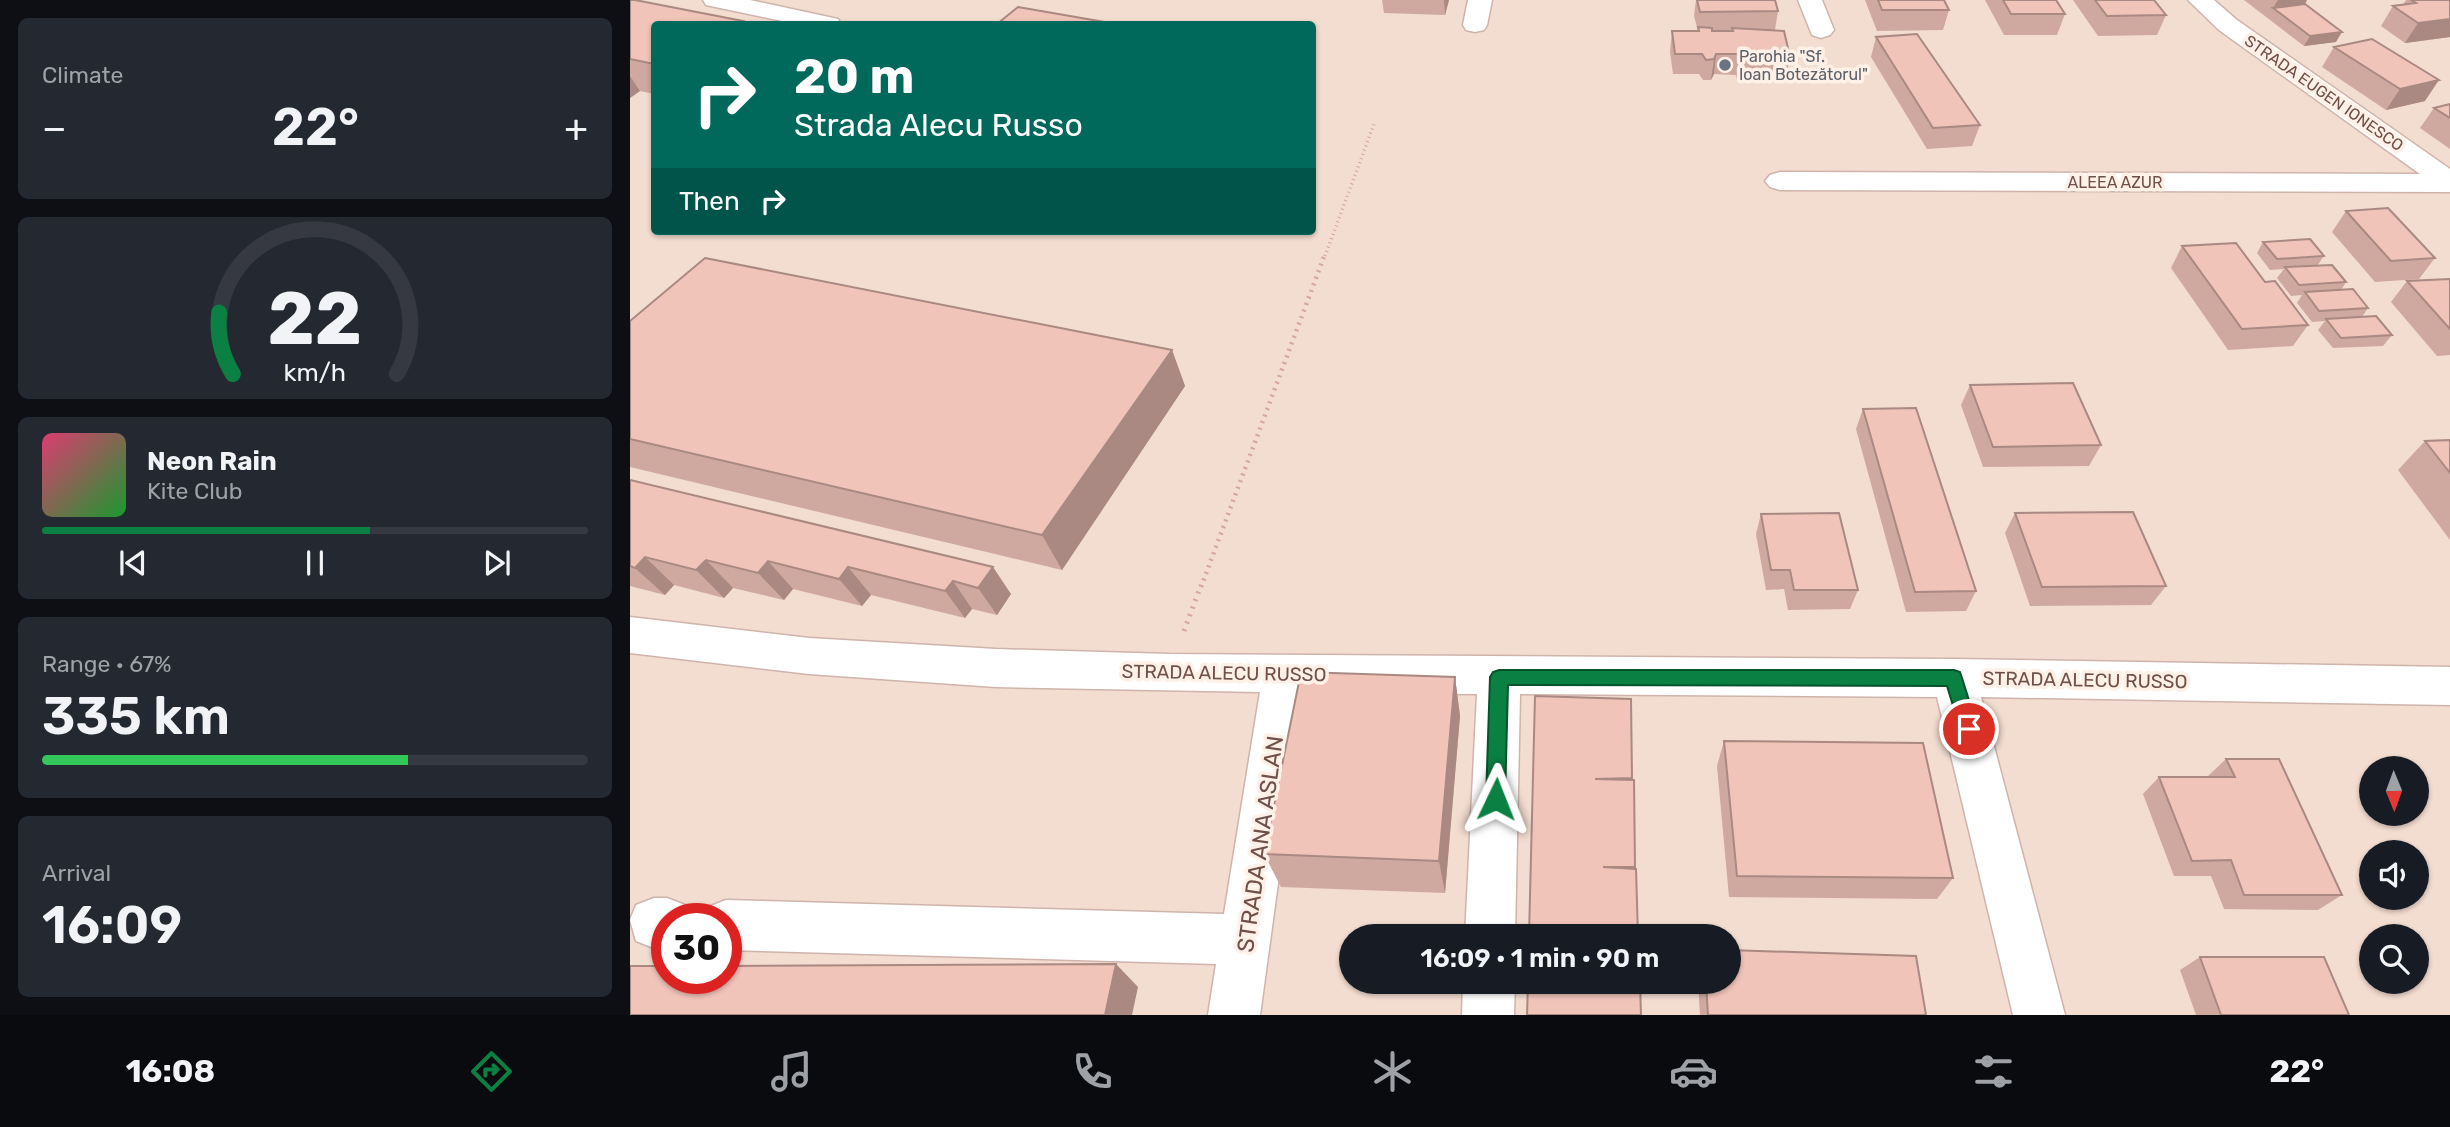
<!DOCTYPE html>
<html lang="en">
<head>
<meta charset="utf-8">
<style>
  body { margin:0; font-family:Rubik,sans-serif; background:#242831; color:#f1f3f6; height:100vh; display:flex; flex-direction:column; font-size:26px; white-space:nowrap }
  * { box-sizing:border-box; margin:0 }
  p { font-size:23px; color:#9ea1a6 }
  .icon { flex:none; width:38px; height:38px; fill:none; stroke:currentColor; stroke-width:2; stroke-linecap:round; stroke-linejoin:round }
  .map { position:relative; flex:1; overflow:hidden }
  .details { display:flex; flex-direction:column; gap:18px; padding:18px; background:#0d0f14; width:630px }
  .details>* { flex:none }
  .guide { position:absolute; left:21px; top:21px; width:665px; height:214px; border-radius:7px; box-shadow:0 2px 5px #0004; background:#00695c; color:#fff; overflow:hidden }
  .needle { width:46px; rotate:179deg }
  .fabs { position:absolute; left:1729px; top:756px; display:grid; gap:14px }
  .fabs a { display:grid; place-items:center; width:70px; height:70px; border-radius:50%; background:#171b24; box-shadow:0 2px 5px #0004; font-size:35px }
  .speed { position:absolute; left:21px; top:903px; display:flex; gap:14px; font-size:35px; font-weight:700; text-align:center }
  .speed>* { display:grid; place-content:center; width:91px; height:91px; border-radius:50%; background:#171b24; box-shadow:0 2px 5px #0004; line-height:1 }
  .speed .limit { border:10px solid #d22; background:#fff; color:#111 }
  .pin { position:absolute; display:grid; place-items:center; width:60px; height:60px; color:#fff; margin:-30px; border:4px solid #fff; border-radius:50%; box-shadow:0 2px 7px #0007 }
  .me { position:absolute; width:77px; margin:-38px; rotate:2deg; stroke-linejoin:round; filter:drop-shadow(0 0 5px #0008) }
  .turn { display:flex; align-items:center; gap:24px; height:147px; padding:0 28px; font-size:32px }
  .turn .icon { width:91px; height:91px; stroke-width:2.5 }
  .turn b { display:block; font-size:49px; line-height:60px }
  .then { display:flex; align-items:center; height:66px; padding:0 28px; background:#0003; gap:14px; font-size:26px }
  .big { font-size:52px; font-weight:600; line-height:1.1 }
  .details .widget { flex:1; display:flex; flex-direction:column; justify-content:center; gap:10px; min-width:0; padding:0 24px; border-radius:10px; background:#242831 }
  .details .dial { align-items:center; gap:0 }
  .dial svg { height:182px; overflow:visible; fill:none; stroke:#363941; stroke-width:7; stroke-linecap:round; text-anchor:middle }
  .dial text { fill:#f1f3f6; stroke:none }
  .song { display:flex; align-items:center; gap:21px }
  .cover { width:84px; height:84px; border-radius:10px; background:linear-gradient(135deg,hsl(340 70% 55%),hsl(130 70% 35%)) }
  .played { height:7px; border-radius:4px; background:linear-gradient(90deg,#0b8043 60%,#363941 60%) }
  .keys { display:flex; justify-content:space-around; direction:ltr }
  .heat { display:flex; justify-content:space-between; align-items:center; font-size:38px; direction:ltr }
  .charge { height:10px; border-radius:5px; background:linear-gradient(90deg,#34c759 67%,#363941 0) }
  .trip { position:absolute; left:709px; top:924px; width:402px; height:70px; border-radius:35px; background:#171b24; box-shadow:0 2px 5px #0004; font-weight:600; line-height:70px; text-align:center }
  .menu { display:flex; height:112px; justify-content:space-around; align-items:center; background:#090b0e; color:#9ea1a6 }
  .menu .icon { width:49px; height:49px }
  .menu .current { color:#0b8043 }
  .menu b { font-size:32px; color:#f1f3f6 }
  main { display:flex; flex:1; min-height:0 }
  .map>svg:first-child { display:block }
  .residential { fill:#f3dcd0; fill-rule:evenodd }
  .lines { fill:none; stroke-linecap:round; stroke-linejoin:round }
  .minor-casing { stroke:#cfb4ac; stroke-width:3 }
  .path-far2 { stroke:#d5a79d; stroke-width:3.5; stroke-dasharray:1 3.5; stroke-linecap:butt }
  .path-far1 { stroke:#d5a79d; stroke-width:4.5; stroke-dasharray:2 5; stroke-linecap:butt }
  .path { stroke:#d5a79d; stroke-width:5; stroke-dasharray:2 6; stroke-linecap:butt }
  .minor { fill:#fff; fill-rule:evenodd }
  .wall { fill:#cfa9a0 }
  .shaded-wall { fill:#a98982 }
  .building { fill:#f1c4ba; stroke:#a98982; stroke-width:2 }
  .route { fill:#0b8043; stroke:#07532c; stroke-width:2 }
  .worship-dot { fill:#6b7280; stroke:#fff1e7; stroke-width:2.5 }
  .labels { text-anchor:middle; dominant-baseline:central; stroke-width:7; stroke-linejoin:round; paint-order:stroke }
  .far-worship-label { font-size:16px; fill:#5b616d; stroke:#fff1e7; text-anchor:start }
  .far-street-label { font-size:16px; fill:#734f49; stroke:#fff1e7 }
  .street-label { font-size:19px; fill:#734f49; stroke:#fff1e7 }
  .near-street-label { font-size:23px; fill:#734f49; stroke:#fff1e7 }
</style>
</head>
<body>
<main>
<section class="details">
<div class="widget"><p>Climate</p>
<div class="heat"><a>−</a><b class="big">22°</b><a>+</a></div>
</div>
<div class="widget dial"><svg viewBox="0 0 100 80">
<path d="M14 69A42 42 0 1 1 86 69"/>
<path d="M14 69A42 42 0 0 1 8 42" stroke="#0b8043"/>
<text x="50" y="56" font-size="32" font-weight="700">22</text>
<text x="50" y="72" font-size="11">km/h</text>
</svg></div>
<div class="widget">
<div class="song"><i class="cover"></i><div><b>Neon Rain</b><p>Kite Club</p></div></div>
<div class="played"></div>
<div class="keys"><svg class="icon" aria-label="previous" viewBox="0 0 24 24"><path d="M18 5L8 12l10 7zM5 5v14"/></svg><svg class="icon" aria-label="pause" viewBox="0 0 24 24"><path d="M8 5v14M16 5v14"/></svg><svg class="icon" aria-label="next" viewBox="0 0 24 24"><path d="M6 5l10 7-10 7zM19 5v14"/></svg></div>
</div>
<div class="widget"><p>Range · 67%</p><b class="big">335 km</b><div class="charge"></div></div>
<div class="widget"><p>Arrival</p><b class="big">16:09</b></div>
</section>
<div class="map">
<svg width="1820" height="1015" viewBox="0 0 1820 1015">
  <rect width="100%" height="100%" fill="#fcece2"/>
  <path class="residential" d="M0,0H1820V1015H0ZM24,24H682V231H24ZM1741,768H1787V814H1741ZM1741,852H1787V898H1741ZM37,919H96V978H37ZM721,936H1099V982H721ZM1741,936H1787V982H1741Z"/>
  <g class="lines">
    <defs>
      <g id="minor">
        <polygon points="73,0 120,0 208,19 211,24 166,24 76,5"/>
        <polygon points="838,0 862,0 857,25 854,30 845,32 836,30 833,25"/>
        <polygon points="1168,0 1192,0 1204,30 1200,35 1191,38 1182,35"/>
        <polygon points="1558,0 1584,0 1607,20 1820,169 1820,192 1150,190 1140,187 1135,181 1140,175 1150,172 1790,174 1589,30"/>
        <polygon points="0,617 179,638 366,649 539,654 1324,659 1820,667 1820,705 1351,697 1435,1015 1383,1015 1307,697 890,694 885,936 835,936 847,694 674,693 630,1015 578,1015 586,964 96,950 96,919 73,919 78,907 96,900 594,914 630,692 366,687 179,674 0,653"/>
        <polygon points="24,898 37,898 55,905 60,919 37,919 37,948 24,948 6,941 0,920 6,905"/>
        <polygon points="833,982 885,982 884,1015 832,1015"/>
      </g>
    </defs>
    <use href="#minor" class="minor-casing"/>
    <polyline class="path-far2" points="695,256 744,124"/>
    <polyline class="path-far1" points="571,587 695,254"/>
    <polyline class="path" points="554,631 571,585"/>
    <use href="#minor" class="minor"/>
  </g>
  <g class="wall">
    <polygon points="0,0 113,21 115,24 24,24 24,94 10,91 0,98"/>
    <polygon points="752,0 819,0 815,15 754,13"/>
    <polygon points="1066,0 1145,0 1148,11 1145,30 1160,57 1156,77 1131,77 1130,81 1107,80 1106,75 1084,74 1081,80 1073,80 1069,74 1043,74 1040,52 1042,31 1068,31 1064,16"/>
    <polygon points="1235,0 1314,0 1319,10 1313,30 1247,31"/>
    <polygon points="1355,0 1426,0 1435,14 1427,35 1374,35"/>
    <polygon points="1443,0 1524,0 1536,15 1527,35 1468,36"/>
    <polygon points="1614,0 1677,0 1675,4 1706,42 1674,46"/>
    <polygon points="1776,0 1820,0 1820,37 1775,43 1751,26 1763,6 1773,5"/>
    <polygon points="1246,37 1350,125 1342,146 1297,149 1241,57"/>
    <polygon points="1704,47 1795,101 1756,110 1692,67"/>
    <polygon points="1820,104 1820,149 1790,128 1804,108"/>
    <polygon points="1716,211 1805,258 1789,279 1745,282 1702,232"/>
    <polygon points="1633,242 1694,256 1687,266 1716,282 1711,290 1738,308 1732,317 1762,335 1753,346 1703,348 1688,330 1695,321 1682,322 1667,303 1672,295 1661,296 1647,278 1654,269 1640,270 1627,253"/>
    <polygon points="1552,246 1635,282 1678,325 1663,346 1598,350 1541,268"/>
    <polygon points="1820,279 1820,355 1807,356 1761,302 1777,281"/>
    <polygon points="0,321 542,350 555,386 432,570 0,467"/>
    <polygon points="1340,385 1471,445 1459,466 1353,467 1331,405"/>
    <polygon points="1233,409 1346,591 1336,611 1276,612 1226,429"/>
    <polygon points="1820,440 1820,540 1768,470 1795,441"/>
    <polygon points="0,480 381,594 367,615 342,609 335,618 241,595 232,606 163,589 154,600 103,588 94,598 44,585 35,595 0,586"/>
    <polygon points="1385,513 1536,586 1521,605 1400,606 1375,533"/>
    <polygon points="1131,514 1228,590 1220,609 1158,610 1154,589 1136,590 1126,534"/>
    <polygon points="825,677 830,716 815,893 651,887 634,854"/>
    <polygon points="1094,741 1323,878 1307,899 1099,897 1087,766"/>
    <polygon points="1596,759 1712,895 1688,910 1594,909 1581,876 1544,876 1513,794 1529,777 1579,777 1578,776"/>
    <polygon points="1570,957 1719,1015 1566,1015 1550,970"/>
    <polygon points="1068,982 1099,982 1296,1015 1070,1015"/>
  </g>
  <g class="shaded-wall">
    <polygon points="814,0 819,0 815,15"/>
    <polygon points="1648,0 1677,0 1669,15 1643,8"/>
    <polygon points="1820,19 1820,37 1775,43 1788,23"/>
    <polygon points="1712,32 1706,42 1674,46 1680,36"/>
    <polygon points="1086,54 1084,74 1081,80 1084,59"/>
    <polygon points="0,76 10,91 0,98"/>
    <polygon points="1809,80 1795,101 1756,110 1770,89"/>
    <polygon points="542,350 555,386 432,570 412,535"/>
    <polygon points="15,557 44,585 35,595 5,568"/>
    <polygon points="76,560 103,588 94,598 66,570"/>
    <polygon points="138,561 163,589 154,600 128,573"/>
    <polygon points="218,567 241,595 232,606 209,579"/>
    <polygon points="363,567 381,594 367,615 348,588"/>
    <polygon points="323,581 342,609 335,618 315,591"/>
    <polygon points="825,677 830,716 815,893 809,861"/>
    <polygon points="486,964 508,987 502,1015 475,1015"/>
  </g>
  <g class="building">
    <polygon points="0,0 5,0 113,21 108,24 24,24 24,64 0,59"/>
    <polygon points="1067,0 1145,0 1148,11 1070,12"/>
    <polygon points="1248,0 1314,0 1319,10 1252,10"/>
    <polygon points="1373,0 1426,0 1435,14 1381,14"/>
    <polygon points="1465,0 1524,0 1536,15 1477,16"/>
    <polygon points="1781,0 1820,0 1820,19 1788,23 1763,6 1786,3"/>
    <polygon points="1675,4 1712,32 1680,36 1643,8"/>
    <polygon points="388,7 486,24 367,24"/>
    <polygon points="1068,27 1082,28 1082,31 1103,31 1102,28 1154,31 1160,57 1133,56 1133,60 1110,60 1109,54 1086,54 1084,59 1076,60 1072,54 1045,54 1042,31 1069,31"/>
    <polygon points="1287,34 1350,125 1303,128 1246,37"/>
    <polygon points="1742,39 1809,80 1770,89 1704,47"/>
    <polygon points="1820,104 1820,118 1804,108"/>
    <polygon points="1758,208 1805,258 1761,261 1716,211"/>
    <polygon points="1680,239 1694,256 1647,259 1633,242"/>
    <polygon points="1606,243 1635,282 1645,281 1678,325 1612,329 1552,246"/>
    <polygon points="75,258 542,350 412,535 0,439 0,321"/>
    <polygon points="1702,265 1716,282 1669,285 1655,267"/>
    <polygon points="1820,279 1820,329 1777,281"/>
    <polygon points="1723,289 1738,308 1689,311 1675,292"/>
    <polygon points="1746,316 1762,335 1711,338 1696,319"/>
    <polygon points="1443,383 1471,445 1363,447 1340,385"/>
    <polygon points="1286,408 1346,591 1285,592 1233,409"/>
    <polygon points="1820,440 1820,473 1795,441"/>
    <polygon points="0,480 363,567 348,588 323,581 315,591 218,567 209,579 138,561 128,573 76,560 66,570 15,557 5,568 0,566"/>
    <polygon points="1503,512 1536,586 1412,587 1385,513"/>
    <polygon points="1209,513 1228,590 1164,590 1160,570 1141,570 1131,514"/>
    <polygon points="671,672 825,677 809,861 634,854"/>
    <polygon points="905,696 1001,699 1002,778 965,779 1004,780 1005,867 973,867 1006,869 1008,936 899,936"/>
    <polygon points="1094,741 1293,743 1323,878 1107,876"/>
    <polygon points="1596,759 1649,759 1712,895 1614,895 1601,860 1562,861 1529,777 1605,777"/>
    <polygon points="1099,950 1286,956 1296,1015 1078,1015 1076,982 1099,982"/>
    <polygon points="1570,957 1694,957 1719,1015 1591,1015"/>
    <polygon points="486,964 475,1015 0,1015 0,966 37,966 37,978 96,978 96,966"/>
    <polygon points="898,982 1010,982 1011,1015 897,1015"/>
  </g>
  <polygon class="route" points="869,670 1324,670 1330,672 1332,678 1348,729 1345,735 1339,737 1332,735 1317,686 878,685 875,799 872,805 866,808 859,805 856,799 860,677 863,672"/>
  <circle class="worship-dot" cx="1095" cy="65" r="7"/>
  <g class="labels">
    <g class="far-worship-label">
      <text x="1109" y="56">Parohia "Sf.<tspan x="1109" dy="18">Ioan Botezătorul"</tspan></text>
    </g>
    <g class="far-street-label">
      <text transform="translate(1694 93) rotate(35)">STRADA EUGEN IONESCO</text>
      <text x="1485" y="182">ALEEA AZUR</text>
    </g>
    <g class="street-label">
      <text transform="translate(594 673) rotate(1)">STRADA ALECU RUSSO</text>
      <text transform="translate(1455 680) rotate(1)">STRADA ALECU RUSSO</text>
    </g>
    <g class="near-street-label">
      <text transform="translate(630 844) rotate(-82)">STRADA ANA ASLAN</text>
    </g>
  </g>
</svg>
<div class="fabs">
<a><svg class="needle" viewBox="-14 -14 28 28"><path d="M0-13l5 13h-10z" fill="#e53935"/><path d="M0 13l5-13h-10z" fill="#9ea1a6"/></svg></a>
<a><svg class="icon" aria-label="sound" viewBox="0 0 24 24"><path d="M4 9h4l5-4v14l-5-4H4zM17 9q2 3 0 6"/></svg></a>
<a><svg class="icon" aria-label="search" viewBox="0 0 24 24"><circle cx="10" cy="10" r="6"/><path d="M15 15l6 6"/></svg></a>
</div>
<div class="speed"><div class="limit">30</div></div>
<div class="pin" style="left:1339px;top:729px;background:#d93025"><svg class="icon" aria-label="arrive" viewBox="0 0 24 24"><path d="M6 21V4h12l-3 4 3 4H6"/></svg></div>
<svg class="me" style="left:866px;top:799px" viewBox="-20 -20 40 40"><path d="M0-17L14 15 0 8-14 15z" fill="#0b8043" stroke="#fff" stroke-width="4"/></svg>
<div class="trip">16:09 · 1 min · 90 m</div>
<div class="guide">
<div class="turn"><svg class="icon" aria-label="right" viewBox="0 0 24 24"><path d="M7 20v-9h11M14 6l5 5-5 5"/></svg><div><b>20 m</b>Strada Alecu Russo</div></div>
<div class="then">Then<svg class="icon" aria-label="right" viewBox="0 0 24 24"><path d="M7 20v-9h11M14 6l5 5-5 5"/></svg></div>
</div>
</div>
</main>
<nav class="menu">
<b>16:08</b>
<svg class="icon current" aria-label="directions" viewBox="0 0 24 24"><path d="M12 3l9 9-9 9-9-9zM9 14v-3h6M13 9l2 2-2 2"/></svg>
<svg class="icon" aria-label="music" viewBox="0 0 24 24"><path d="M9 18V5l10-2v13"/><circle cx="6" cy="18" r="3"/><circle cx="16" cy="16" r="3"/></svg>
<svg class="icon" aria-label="phone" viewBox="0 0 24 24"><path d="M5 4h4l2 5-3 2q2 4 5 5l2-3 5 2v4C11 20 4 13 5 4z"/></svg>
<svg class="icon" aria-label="climate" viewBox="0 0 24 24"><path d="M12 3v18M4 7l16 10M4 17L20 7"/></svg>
<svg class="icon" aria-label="car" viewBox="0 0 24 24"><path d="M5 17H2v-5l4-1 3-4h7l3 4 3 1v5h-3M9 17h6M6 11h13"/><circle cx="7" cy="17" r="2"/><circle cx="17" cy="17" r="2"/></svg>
<svg class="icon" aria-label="filters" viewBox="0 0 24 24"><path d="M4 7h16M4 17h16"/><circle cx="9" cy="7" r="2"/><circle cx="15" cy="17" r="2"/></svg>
<b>22°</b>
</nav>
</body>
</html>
